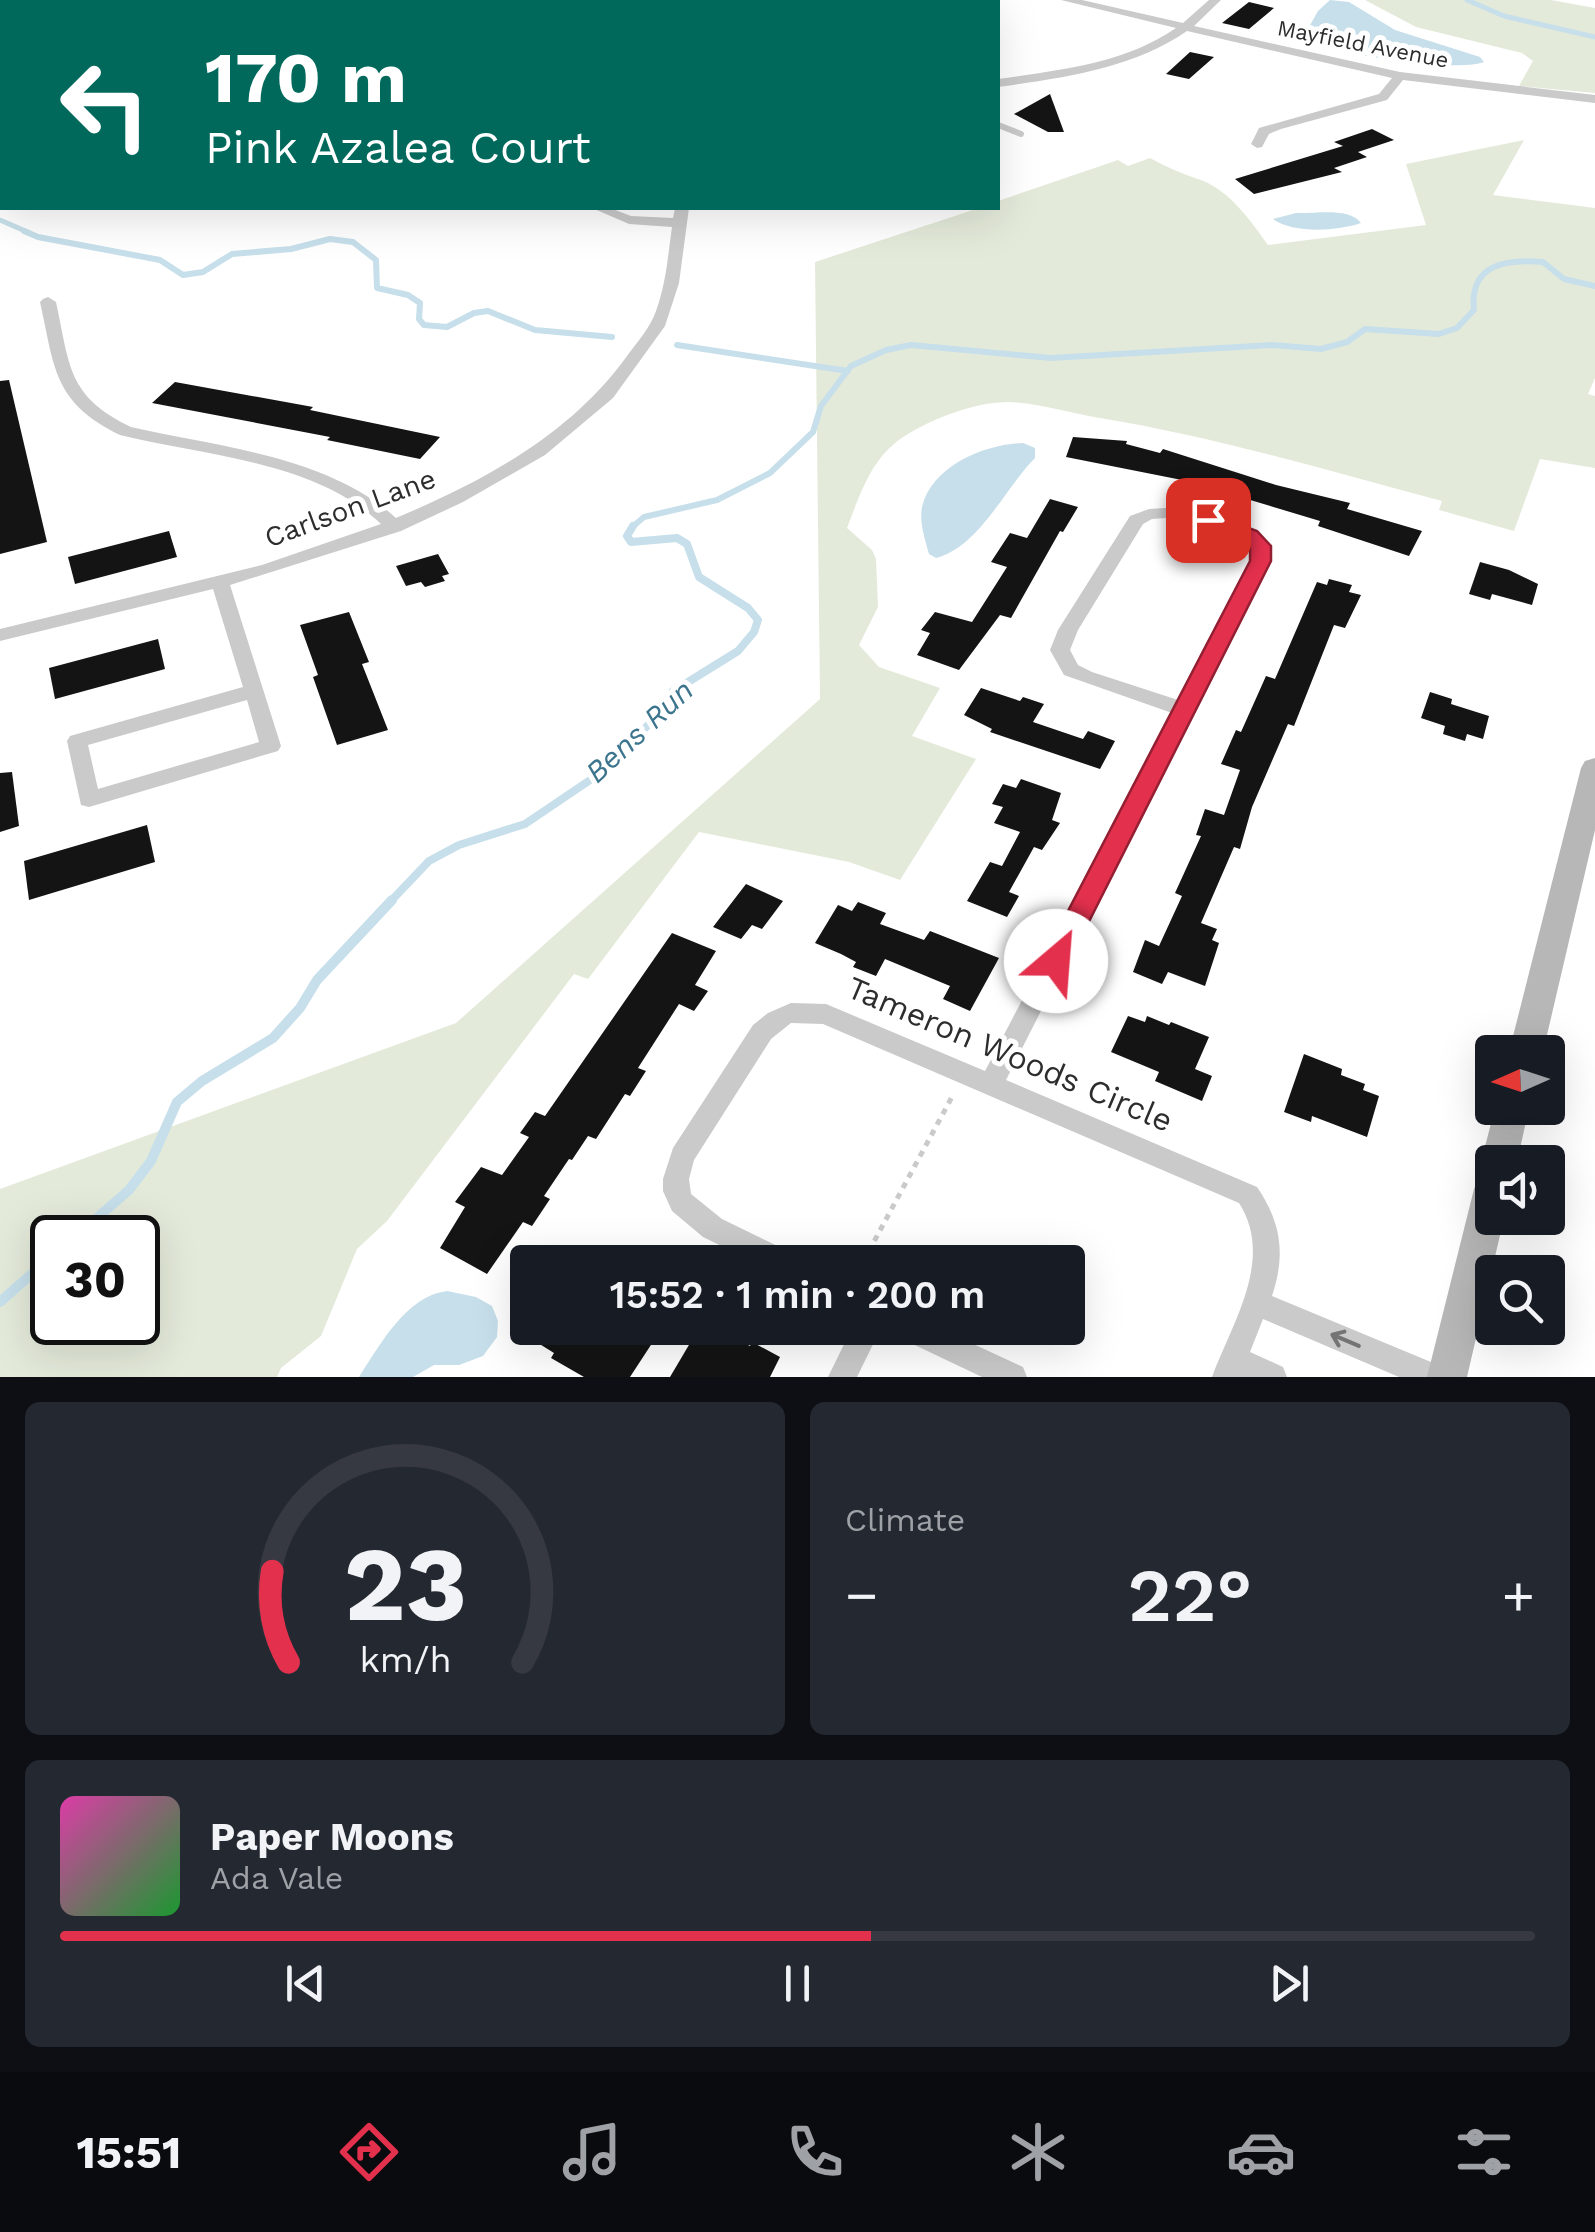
<!DOCTYPE html>
<html lang="en">
<head>
<meta charset="utf-8">
<style>
  body { margin:0; font-family:"Work Sans",sans-serif; background:#242831; color:#f1f3f6; height:100vh; display:flex; flex-direction:column; font-size:38px; white-space:nowrap }
  * { box-sizing:border-box; margin:0 }
  p { font-size:32px; color:#9ea1a6 }
  .icon { flex:none; width:55px; height:55px; fill:none; stroke:currentColor; stroke-width:2; stroke-linecap:round; stroke-linejoin:round }
  .map { position:relative; height:1377px; overflow:hidden }
  .drawer { display:flex; flex-direction:column; gap:25px; padding:25px; background:#0d0f14; flex:1 }
  .drawer>* { flex:none }
  .guide { position:absolute; left:0px; top:0px; width:1000px; height:210px; box-shadow:0 10px 40px #0002; background:#00695c; color:#fff; overflow:hidden }
  .needle { width:65px; rotate:267deg }
  .tools { position:absolute; left:1475px; top:1035px; display:grid; gap:20px }
  .tools a { display:grid; place-items:center; width:90px; height:90px; border-radius:10px; background:#171b24; box-shadow:0 10px 40px #0002; font-size:50px }
  .speed { position:absolute; left:30px; top:1215px; display:flex; gap:20px; font-size:50px; font-weight:700; text-align:center }
  .speed>* { display:grid; place-content:center; width:130px; height:130px; border-radius:50%; background:#171b24; box-shadow:0 10px 40px #0002; line-height:1 }
  .speed .limit { border:5px solid #111; border-radius:15px; background:#fff; color:#111 }
  .pin { position:absolute; display:grid; place-items:center; width:85px; height:85px; color:#fff; margin:-42px; border-radius:20px; box-shadow:0 5px 15px #0006 }
  .me { position:absolute; width:110px; margin:-55px; rotate:27deg; stroke-linejoin:round; filter:drop-shadow(0 0 8px #0008) }
  .turn { display:flex; align-items:center; gap:35px; height:210px; padding:0 40px; font-size:45px }
  .turn .icon { width:130px; height:130px; stroke-width:2.5 }
  .turn b { display:block; font-size:70px; line-height:85px }
  .big { font-size:75px; font-weight:600; line-height:1.1 }
  .drawer .widget { flex:1; display:flex; flex-direction:column; justify-content:center; gap:15px; min-width:0; padding:0 35px; border-radius:15px; background:#242831 }
  .drawer .dial { align-items:center; gap:0 }
  .dial svg { height:260px; overflow:visible; fill:none; stroke:#363941; stroke-width:7; stroke-linecap:round; text-anchor:middle }
  .dial text { fill:#f1f3f6; stroke:none }
  .song { display:flex; align-items:center; gap:30px }
  .cover { width:120px; height:120px; border-radius:15px; background:linear-gradient(135deg,hsl(320 70% 55%),hsl(130 70% 35%)) }
  .played { height:10px; border-radius:5px; background:linear-gradient(90deg,#e2304d 55%,#363941 55%) }
  .keys { display:flex; justify-content:space-around; direction:ltr }
  .heat { display:flex; justify-content:space-between; align-items:center; font-size:55px; direction:ltr }
  .drawer .tiles { flex:1; display:grid; gap:25px; grid-template-columns:1fr 1fr }
  .widget:last-child { grid-column:span 2 }
  .trip { position:absolute; left:510px; top:1245px; width:575px; height:100px; border-radius:10px; background:#171b24; box-shadow:0 10px 40px #0002; font-weight:600; line-height:100px; text-align:center }
  .menu { display:flex; height:160px; justify-content:space-around; align-items:center; background:#090b0e; color:#9ea1a6 }
  .menu .icon { width:70px; height:70px }
  .menu .on { color:#e2304d }
  .menu b { font-size:45px; color:#f1f3f6 }
  .map>svg:first-child { display:block }
  .green { fill:#e4eada; fill-rule:evenodd }
  .water { fill:#c6dfea }
  .lines { fill:none; stroke-linecap:round; stroke-linejoin:round }
  .stream-far3 { stroke:#c6dfea; stroke-width:5 }
  .stream-far2 { stroke:#c6dfea; stroke-width:6 }
  .stream-far1 { stroke:#c6dfea; stroke-width:8 }
  .stream { stroke:#c6dfea; stroke-width:10 }
  .building { fill:#141414 }
  .path { stroke:#cacaca; stroke-width:5; stroke-dasharray:6 6; stroke-linecap:butt }
  .service { stroke:#cacaca; stroke-width:6 }
  .minor { fill:#cacaca; fill-rule:evenodd }
  .secondary { fill:#b7b7b7; fill-rule:evenodd }
  .oneway { stroke:#747474 }
  .route { fill:#e2304d; stroke:#931f32; stroke-width:2.5 }
  .labels { text-anchor:middle; dominant-baseline:central; stroke-width:10; stroke-linejoin:round; paint-order:stroke }
  .far-street-label { font-size:22px; fill:#2d2d2d; stroke:#fff }
  .street-label { font-size:28px; fill:#2d2d2d; stroke:#fff }
  .water-label { font-size:30px; font-style:italic; fill:#3c758d; stroke:#fff }
  .near-street-label { font-size:32px; fill:#2d2d2d; stroke:#fff }
</style>
</head>
<body>
<div class="map">
<svg width="1595" height="1377" viewBox="0 0 1595 1377">
  <rect width="100%" height="100%" fill="#fff"/>
  <g class="green">
    <polygon points="1365,0 1551,0 1595,8 1595,93 1519,86 1533,61 1522,53 1416,27"/>
    <path d="M1524,140L1493,195L1595,208V378L1588,394L1595,396V468L1540,459L1514,531L1439,510L1442,501C1329,471 1216,437 1100,418C1071,413 1039,403 1009,402C976,402 936,417 908,434C872,455 861,492 847,528L872,550L876,559L878,607L859,645L879,667L940,688L912,736L976,759L900,880L849,862L699,832L588,979L574,974L387,1221L357,1249L321,1336L281,1368L277,1377H0V1189L456,1023L820,699L815,262L979,208H998V201L1118,160L1128,166L1150,158C1168,168 1183,174 1201,180C1230,191 1251,221 1268,245L1426,225L1406,164ZM52,1238H138V1322H52Z"/>
  </g>
  <g class="water">
    <path d="M1330,0L1349,2L1395,30L1480,57L1484,62C1456,73 1337,54 1307,41L1304,36L1318,11Z"/>
    <path d="M1296,213C1316,214 1349,207 1361,223C1337,231 1294,234 1273,219Z"/>
    <path d="M1023,443L1035,448V458C1005,488 979,547 936,558L929,554C925,539 919,522 922,507C932,465 986,444 1023,443Z"/>
    <path d="M447,1291L476,1297L492,1306L498,1321L497,1337L483,1356L459,1365H434L413,1377H359C380,1345 406,1296 447,1291Z"/>
  </g>
  <g class="lines">
    <g class="stream-far3">
      <polyline points="1467,0 1504,16 1595,37"/>
      <polyline points="0,220 30,233"/>
    </g>
    <g class="stream-far2">
      <polyline points="24,231 38,237 160,260 183,275 203,272 232,254 291,249 330,239 353,242 376,260 377,288 408,295 420,303 419,319 424,325 447,327 474,313 488,311 535,330 612,337"/>
      <polyline points="677,345 848,371"/>
      <path d="M631,528L644,517L717,500L770,473L813,432L821,406L851,366L886,350L911,345L1051,358L1273,345L1321,349L1347,342L1365,329L1439,334L1457,328L1474,310C1469,264 1506,259 1543,262L1564,279L1595,286"/>
    </g>
    <polyline class="stream-far1" points="390,902 429,861 459,845 525,824 602,772 655,718 672,692 738,651 754,632 758,620 748,608 699,577 687,544 677,538 631,542 627,536 633,526"/>
    <g class="stream">
      <polyline points="74,1238 129,1190 151,1161 177,1102 202,1081 273,1038 300,1008 317,980 392,900"/>
      <polyline points="0,1302 52,1256"/>
    </g>
  </g>
  <g class="building">
    <polygon points="1249,2 1274,8 1249,29 1222,23"/>
    <polygon points="1190,52 1214,57 1189,79 1166,74"/>
    <polygon points="1050,94 1064,132 1048,132 1014,114"/>
    <polygon points="1372,129 1394,140 1358,152 1367,157 1334,168 1342,172 1254,194 1235,179 1343,146 1334,142"/>
    <polygon points="9,380 47,542 0,554 0,381"/>
    <polygon points="175,382 313,407 310,410 440,437 420,459 327,440 330,437 152,403"/>
    <polygon points="1073,437 1127,441 1126,444 1160,453 1163,449 1276,485 1350,503 1347,509 1422,531 1409,556 1318,526 1320,521 1187,481 1066,457"/>
    <polygon points="1050,499 1078,507 1063,532 1060,531 1011,618 1000,615 959,670 917,655 930,633 921,630 935,612 972,622 1007,567 991,562 1010,533 1027,538"/>
    <polygon points="169,531 177,557 75,584 68,557"/>
    <polygon points="438,554 449,574 442,576 445,581 425,587 421,582 406,586 396,566"/>
    <polygon points="1480,562 1509,570 1538,584 1532,605 1492,594 1490,600 1469,594"/>
    <polygon points="1329,579 1352,585 1349,592 1361,595 1345,628 1334,625 1294,726 1288,724 1252,807 1240,849 1234,847 1201,923 1217,929 1212,940 1219,943 1205,986 1168,972 1162,984 1133,972 1145,940 1159,946 1182,896 1175,893 1201,836 1196,835 1205,809 1224,815 1240,770 1221,764 1236,730 1241,732 1266,676 1275,679 1317,582 1327,585"/>
    <polygon points="349,612 369,662 362,664 388,730 337,745 313,677 318,675 300,625"/>
    <polygon points="158,639 165,669 55,699 49,668"/>
    <polygon points="981,688 1020,701 1023,697 1044,704 1033,722 1083,739 1088,731 1115,741 1100,769 990,732 992,729 964,715"/>
    <polygon points="1430,692 1452,699 1451,704 1489,716 1483,739 1467,734 1465,741 1443,734 1445,726 1421,718"/>
    <polygon points="12,772 19,826 0,832 0,773"/>
    <polygon points="1021,779 1061,793 1052,820 1060,823 1042,850 1034,847 1009,892 1019,896 1007,917 967,901 990,862 1002,866 1020,832 994,823 1003,807 992,804 1003,784 1016,788"/>
    <polygon points="147,825 155,862 29,900 24,861"/>
    <polygon points="746,884 783,901 762,929 752,925 741,939 713,927"/>
    <polygon points="858,902 886,913 880,924 924,940 930,931 999,958 970,1011 943,999 950,986 885,959 876,976 853,967 856,962 841,954 815,943 838,905 852,911"/>
    <polygon points="672,933 716,951 695,985 708,991 694,1011 679,1004 638,1068 646,1071 630,1096 625,1094 596,1139 588,1136 572,1160 569,1159 544,1196 550,1199 532,1226 523,1222 487,1274 440,1248 465,1207 455,1202 481,1167 502,1175 529,1137 520,1133 535,1112 545,1116"/>
    <polygon points="1128,1016 1145,1022 1147,1016 1169,1025 1171,1022 1209,1037 1195,1069 1212,1076 1202,1101 1155,1081 1159,1072 1111,1052"/>
    <polygon points="1304,1054 1342,1069 1341,1075 1365,1084 1363,1090 1379,1096 1367,1137 1312,1116 1311,1122 1284,1112"/>
    <polygon points="548,1328 662,1328 630,1377 584,1377 551,1358 554,1353 538,1343"/>
    <polygon points="696,1333 728,1344 732,1337 750,1346 752,1342 780,1357 770,1377 670,1377"/>
  </g>
  <g class="lines">
    <polyline class="path" points="863,1262 953,1095"/>
    <polyline class="service" points="998,125 1021,134"/>
    <g class="minor">
      <path d="M1061,0H1082L1183,23L1209,0H1221L1194,26L1400,72L1595,95V103L1403,80L1387,100L1281,129L1269,134L1262,147L1257,148L1251,144L1259,128L1379,94L1392,78L1187,31C1132,69 1062,78 998,87V79C1059,70 1124,64 1176,28Z"/>
      <polygon points="0,103 2,104 2,112 0,111"/>
      <path d="M592,208H610L631,216L673,218L675,208H689L679,283L665,326L613,398L545,455L463,502L401,531L230,585L281,746L278,751L89,807L81,805L67,741L70,736L243,687L213,589L0,641V629L262,565L381,524C315,461 206,456 120,435C53,402 55,369 40,302L43,299L48,297L56,302C70,366 67,396 131,427C219,447 328,456 396,518C484,481 570,435 627,356C638,341 650,328 656,311C666,284 668,255 672,227L629,224ZM247,700L259,742L98,789L88,745Z"/>
      <path d="M1180,507L1241,523L1266,543L1269,561L1006,1080L1257,1187C1281,1222 1286,1254 1272,1296L1443,1367L1447,1377H1399L1263,1319L1250,1352L1283,1367L1287,1377H1212C1232,1323 1275,1259 1239,1203L823,1024L791,1023L771,1039L694,1160L689,1179L691,1194L722,1219L792,1253L795,1262H754L703,1237L672,1211L663,1191V1179L673,1148L753,1025L768,1013L791,1003L826,1004L985,1071L1172,713L1064,675L1050,650L1058,630L1130,516L1149,509ZM1180,517L1229,531L1251,549V561L1178,700L1092,672L1078,665L1070,650L1078,630L1143,524L1152,519Z"/>
      <polygon points="852,1328 881,1328 857,1377 828,1377"/>
      <polygon points="896,1328 939,1328 1023,1367 1027,1377 982,1377 900,1338"/>
    </g>
    <g class="secondary">
      <polygon points="1595,758 1595,830 1543,1052 1509,1052 1581,768 1585,761"/>
      <polygon points="1495,1108 1529,1108 1517,1162 1492,1162 1492,1218 1504,1218 1467,1377 1427,1377 1474,1189 1479,1177 1488,1174 1481,1162"/>
    </g>
  </g>
  <defs><path id="oneway-shaft" d="M-6 0H5M1.5-3L5.5 0L1.5 3" fill="none" stroke-width="1.6" stroke-linecap="round" stroke-linejoin="round" transform="scale(2.5)"/></defs>
  <use class="oneway" href="#oneway-shaft" transform="translate(1345 1340) rotate(-157)"/>
  <polygon class="route" points="1208,513 1257,531 1271,546 1271,561 1065,969 1056,972 1046,969 1042,961 1250,561 1250,548 1243,539 1200,524 1197,520"/>
  <g class="labels">
    <g class="far-street-label">
      <text transform="translate(1363 44) rotate(11)">Mayfield Avenue</text>
    </g>
    <g class="street-label">
      <text transform="translate(350 508) rotate(-20)">Carlson Lane</text>
    </g>
    <g class="water-label">
      <text transform="translate(639 731) rotate(-43)">Bens Run</text>
    </g>
    <g class="near-street-label">
      <text transform="translate(1010 1054) rotate(23)">Tameron Woods Circle</text>
    </g>
  </g>
</svg>
<div class="tools">
<a><svg class="needle" viewBox="-14 -14 28 28"><path d="M0-13l5 13h-10z" fill="#e53935"/><path d="M0 13l5-13h-10z" fill="#9ea1a6"/></svg></a>
<a><svg class="icon" aria-label="sound" viewBox="0 0 24 24"><path d="M4 9h4l5-4v14l-5-4H4zM17 9q2 3 0 6"/></svg></a>
<a><svg class="icon" aria-label="search" viewBox="0 0 24 24"><circle cx="10" cy="10" r="6"/><path d="M15 15l6 6"/></svg></a>
</div>
<div class="speed"><div class="limit">30</div></div>
<div class="pin" style="left:1208px;top:520px;background:#d93025"><svg class="icon" aria-label="arrive" viewBox="0 0 24 24"><path d="M6 21V4h12l-3 4 3 4H6"/></svg></div>
<svg class="me" style="left:1056px;top:961px" viewBox="-20 -20 40 40"><circle r="19" fill="#fff"/><path d="M0-13L10 11 0 6-10 11z" fill="#e2304d"/></svg>
<div class="trip">15:52 · 1 min · 200 m</div>
<div class="guide">
<div class="turn"><svg class="icon" aria-label="left" viewBox="0 0 24 24"><path d="M17 20v-9H6M10 6l-5 5 5 5"/></svg><div><b>170 m</b>Pink Azalea Court</div></div>
</div>
</div>
<section class="drawer">
<div class="tiles">
<div class="widget dial"><svg viewBox="0 0 100 80">
<path d="M14 69A42 42 0 1 1 86 69"/>
<path d="M14 69A42 42 0 0 1 9 41" stroke="#e2304d"/>
<text x="50" y="56" font-size="32" font-weight="700">23</text>
<text x="50" y="72" font-size="11">km/h</text>
</svg></div>
<div class="widget"><p>Climate</p>
<div class="heat"><a>−</a><b class="big">22°</b><a>+</a></div>
</div>
<div class="widget">
<div class="song"><i class="cover"></i><div><b>Paper Moons</b><p>Ada Vale</p></div></div>
<div class="played"></div>
<div class="keys"><svg class="icon" aria-label="previous" viewBox="0 0 24 24"><path d="M18 5L8 12l10 7zM5 5v14"/></svg><svg class="icon" aria-label="pause" viewBox="0 0 24 24"><path d="M8 5v14M16 5v14"/></svg><svg class="icon" aria-label="next" viewBox="0 0 24 24"><path d="M6 5l10 7-10 7zM19 5v14"/></svg></div>
</div>
</div>
</section>
<nav class="menu">
<b>15:51</b>
<svg class="icon on" aria-label="directions" viewBox="0 0 24 24"><path d="M12 3l9 9-9 9-9-9zM9 14v-3h6M13 9l2 2-2 2"/></svg>
<svg class="icon" aria-label="music" viewBox="0 0 24 24"><path d="M9 18V5l10-2v13"/><circle cx="6" cy="18" r="3"/><circle cx="16" cy="16" r="3"/></svg>
<svg class="icon" aria-label="phone" viewBox="0 0 24 24"><path d="M5 4h4l2 5-3 2q2 4 5 5l2-3 5 2v4C11 20 4 13 5 4z"/></svg>
<svg class="icon" aria-label="climate" viewBox="0 0 24 24"><path d="M12 3v18M4 7l16 10M4 17L20 7"/></svg>
<svg class="icon" aria-label="car" viewBox="0 0 24 24"><path d="M5 17H2v-5l4-1 3-4h7l3 4 3 1v5h-3M9 17h6M6 11h13"/><circle cx="7" cy="17" r="2"/><circle cx="17" cy="17" r="2"/></svg>
<svg class="icon" aria-label="filters" viewBox="0 0 24 24"><path d="M4 7h16M4 17h16"/><circle cx="9" cy="7" r="2"/><circle cx="15" cy="17" r="2"/></svg>
</nav>
</body>
</html>
